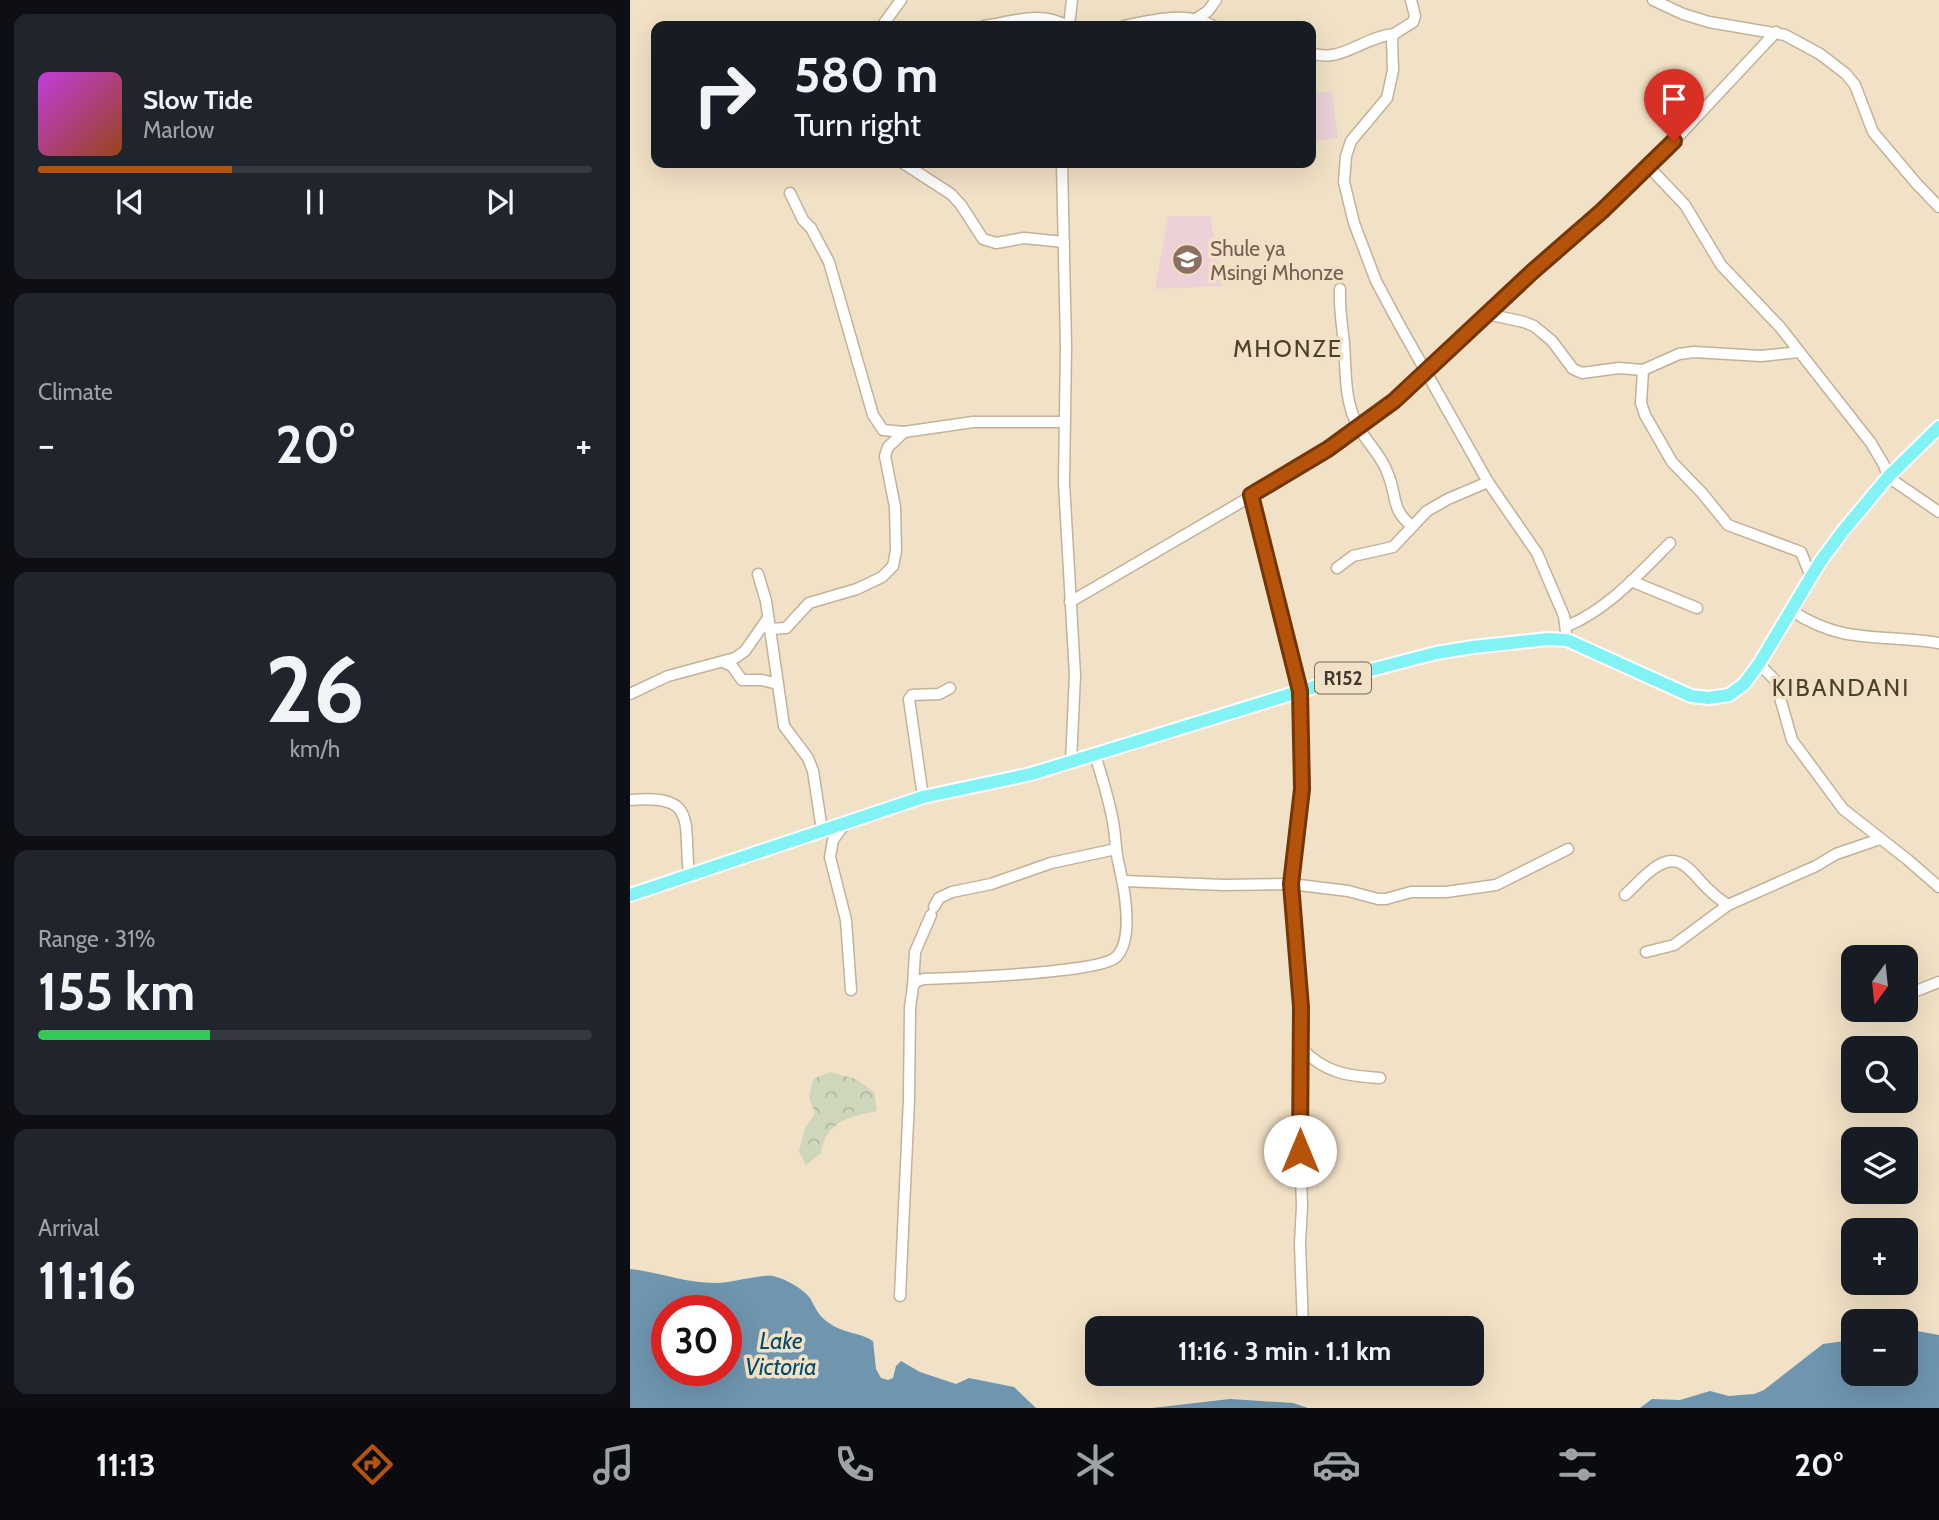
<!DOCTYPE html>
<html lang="en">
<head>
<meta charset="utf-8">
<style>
  body { margin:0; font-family:Cabin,sans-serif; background:#20242c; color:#f1f3f6; height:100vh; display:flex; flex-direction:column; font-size:26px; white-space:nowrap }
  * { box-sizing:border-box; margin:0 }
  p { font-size:23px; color:#9ea1a6 }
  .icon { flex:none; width:38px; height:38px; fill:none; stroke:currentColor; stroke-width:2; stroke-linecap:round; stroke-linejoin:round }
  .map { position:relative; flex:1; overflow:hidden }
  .sheet { display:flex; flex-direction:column; gap:14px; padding:14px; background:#0d0f14; width:630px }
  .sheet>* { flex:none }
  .banner { position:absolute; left:21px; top:21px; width:665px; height:147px; border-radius:14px; box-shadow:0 7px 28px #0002; background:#171b24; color:#f1f3f6; overflow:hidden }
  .needle { width:46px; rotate:195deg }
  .fabs { position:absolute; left:1211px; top:945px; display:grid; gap:14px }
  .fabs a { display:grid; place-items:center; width:77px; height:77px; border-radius:14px; background:#171b24; box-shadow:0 7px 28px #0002; font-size:35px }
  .speed { position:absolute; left:21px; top:1295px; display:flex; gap:14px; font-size:35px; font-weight:700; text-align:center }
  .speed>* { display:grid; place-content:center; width:91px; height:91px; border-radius:50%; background:#171b24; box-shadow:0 7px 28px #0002; line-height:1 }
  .speed .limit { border:10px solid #d22; background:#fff; color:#111 }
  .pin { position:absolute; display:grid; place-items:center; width:60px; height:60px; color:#fff; margin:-72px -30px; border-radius:50% 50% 50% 0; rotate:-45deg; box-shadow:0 0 7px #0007 }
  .pin .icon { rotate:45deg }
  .me { position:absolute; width:77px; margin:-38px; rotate:0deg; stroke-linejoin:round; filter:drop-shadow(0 0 5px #0008) }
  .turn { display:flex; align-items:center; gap:24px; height:147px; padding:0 28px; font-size:32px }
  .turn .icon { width:91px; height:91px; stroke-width:2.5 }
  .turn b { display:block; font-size:49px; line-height:60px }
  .big { font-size:52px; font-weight:700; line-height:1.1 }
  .sheet .card { flex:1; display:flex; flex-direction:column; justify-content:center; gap:10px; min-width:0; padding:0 24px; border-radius:14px; background:#20242c }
  .sheet .dial { align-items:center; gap:0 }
  .dial b { font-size:91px; line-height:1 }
  .song { display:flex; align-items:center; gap:21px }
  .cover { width:84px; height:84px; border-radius:10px; background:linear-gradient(135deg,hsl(290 70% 55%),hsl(20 70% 35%)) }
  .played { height:7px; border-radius:4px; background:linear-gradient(90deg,#b45309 35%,#363941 35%) }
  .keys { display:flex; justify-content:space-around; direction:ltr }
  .heat { display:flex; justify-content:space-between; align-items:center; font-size:38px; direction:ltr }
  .charge { height:10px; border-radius:5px; background:linear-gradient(90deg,#34c759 31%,#363941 0) }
  .trip { position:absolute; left:455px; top:1316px; width:399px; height:70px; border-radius:14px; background:#171b24; box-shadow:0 7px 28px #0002; font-weight:700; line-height:70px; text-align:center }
  .menu { display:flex; height:112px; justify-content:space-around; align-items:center; background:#090b0e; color:#9ea1a6 }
  .menu .icon { width:49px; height:49px }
  .menu .on { color:#b45309 }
  .menu b { font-size:32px; color:#f1f3f6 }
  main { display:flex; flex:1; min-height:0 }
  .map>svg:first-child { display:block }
  .education { fill:#ecd2d7 }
  .forest { fill:url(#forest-crowns) }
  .water { fill:#6f95af; fill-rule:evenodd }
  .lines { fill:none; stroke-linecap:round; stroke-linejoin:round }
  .minor-casing { stroke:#c2b298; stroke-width:13 }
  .major-casing { stroke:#fff; stroke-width:16 }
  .minor { stroke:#fff; stroke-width:10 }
  .major { stroke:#81f3f4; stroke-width:12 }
  .route-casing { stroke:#753606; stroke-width:18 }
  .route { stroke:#b45309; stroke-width:12 }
  .labels { text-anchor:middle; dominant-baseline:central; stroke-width:7; stroke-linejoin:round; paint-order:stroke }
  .shield { fill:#f1e1c6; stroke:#746b5c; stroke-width:2 }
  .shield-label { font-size:19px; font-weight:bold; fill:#3f382e }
  .education-label { font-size:21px; fill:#785e54; stroke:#f1e1c6; text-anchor:start }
  .water-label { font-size:23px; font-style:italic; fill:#004a6e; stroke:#f1e1c6 }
  .quarter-label { font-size:24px; letter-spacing:2px; fill:#4e412a; stroke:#f1e1c6 }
</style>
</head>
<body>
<main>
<section class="sheet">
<div class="card">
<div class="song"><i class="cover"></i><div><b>Slow Tide</b><p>Marlow</p></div></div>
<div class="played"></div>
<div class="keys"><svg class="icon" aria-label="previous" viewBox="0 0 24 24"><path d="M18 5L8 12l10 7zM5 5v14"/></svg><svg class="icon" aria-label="pause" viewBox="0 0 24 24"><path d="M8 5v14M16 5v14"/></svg><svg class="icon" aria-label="next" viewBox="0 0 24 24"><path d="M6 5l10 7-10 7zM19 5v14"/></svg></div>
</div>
<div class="card"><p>Climate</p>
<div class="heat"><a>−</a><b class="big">20°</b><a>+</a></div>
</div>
<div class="card dial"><b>26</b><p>km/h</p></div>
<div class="card"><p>Range · 31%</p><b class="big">155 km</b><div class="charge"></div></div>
<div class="card"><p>Arrival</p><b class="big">11:16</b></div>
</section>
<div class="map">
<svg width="1309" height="1408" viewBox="0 0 1309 1408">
  <defs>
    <pattern id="forest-crowns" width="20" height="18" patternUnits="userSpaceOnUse" patternTransform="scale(1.75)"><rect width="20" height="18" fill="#ced7bc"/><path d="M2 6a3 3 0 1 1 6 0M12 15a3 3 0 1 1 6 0" fill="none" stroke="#b2b9a2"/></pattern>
  </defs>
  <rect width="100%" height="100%" fill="#f1e1c6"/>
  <g class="education">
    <polygon points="702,91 708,138 681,141 681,94"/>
    <polygon points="538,216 580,216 593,286 525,289"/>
  </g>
  <path class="forest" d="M200,1072L226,1079L244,1092L247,1111C219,1117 196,1121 191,1153L176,1165L169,1151L175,1128L185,1113L179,1098L183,1079Z"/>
  <g class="water">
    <path d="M0,1269C29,1272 55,1283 85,1283C100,1283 131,1274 143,1276C156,1279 172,1288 180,1298C186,1308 188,1316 199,1323C212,1333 229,1332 243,1341L246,1369L251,1378L258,1380L263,1378L266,1366L271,1361L290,1372L326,1384L339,1378L384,1387L406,1408H0ZM37,1311H96V1370H37Z"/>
    <polygon points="1276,1329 1309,1335 1309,1408 1010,1408 1022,1399 1050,1400 1080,1391 1099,1396 1124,1394 1134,1390 1193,1344 1223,1340 1223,1374 1276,1374"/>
    <polygon points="600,1399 663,1403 678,1408 522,1408"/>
  </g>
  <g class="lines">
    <defs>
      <g id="minor">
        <polyline points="781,0 785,16 783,22 764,34 762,39 763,70 757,98 721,141 716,156 714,182 724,223 746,281 769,324 858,482 907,553 934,616 937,640"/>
        <polyline points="1023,0 1053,14 1079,22 1155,35 1190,54 1216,74 1225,85 1243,132 1286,183 1309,207"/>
        <polyline points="566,19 578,11 586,0"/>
        <polyline points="252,26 271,0"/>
        <path d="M354,26C382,22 411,10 437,26"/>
        <polyline points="439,26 442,0"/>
        <path d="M494,26C522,20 557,11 583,26"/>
        <path d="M681,53C710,64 733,37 764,34"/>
        <polyline points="273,163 321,194 331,205 353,239 366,243 394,238 434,242"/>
        <polyline points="432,163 436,346 434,483 445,675 441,762"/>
        <polyline points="1018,166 1055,205 1091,265 1150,327 1241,443 1254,465 1258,477 1309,512"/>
        <polyline points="160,193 173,220 181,228 199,262 243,415 253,430 274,432 343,422 434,422"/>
        <path d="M710,289C709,308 712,325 714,343C716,371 714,403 729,428C738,444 752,456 758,474C767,496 761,510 782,526"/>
        <polyline points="857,314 894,322 904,326 922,341 943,369 952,373 989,368 1013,370 1049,354 1064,352 1131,356 1169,352"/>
        <polyline points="1013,370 1011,403 1015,415 1042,462 1072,493 1098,525 1171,552 1181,577"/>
        <polyline points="621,495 670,691 672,789 661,884 671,1007 669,1117 672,1206 670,1244 673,1328"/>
        <polyline points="707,568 723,556 763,547 797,511 818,499 858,482"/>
        <polyline points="128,574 136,601 154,726 178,758 183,771 192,830"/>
        <polyline points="1001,581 1067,608"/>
        <polyline points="440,602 673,466 745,416 995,189 1044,141 1146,32"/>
        <path d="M1162,611C1216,646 1251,633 1309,643"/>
        <path d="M937,626C977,610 1010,573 1040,543"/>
        <polyline points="139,629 156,628 179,603 227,589 252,577 263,566 266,551 265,507 255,456 258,447 274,432"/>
        <polyline points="93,662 102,666 112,680 132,680 148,684"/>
        <polyline points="1129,664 1145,680 1162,740 1213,809 1278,860 1309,887"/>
        <polyline points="0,694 38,676 105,658 115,651 138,618"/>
        <polyline points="293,797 279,699 282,695 309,694 320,688"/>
        <path d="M0,800C69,794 53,822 59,875"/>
        <polyline points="216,822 203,840 200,857 216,920 221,990"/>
        <polyline points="494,881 594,885 661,884 718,891 748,899 756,899 781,892 816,892 866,885 938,849"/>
        <path d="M995,895C1004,887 1013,876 1023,869C1049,849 1060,871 1077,888C1083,894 1090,900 1098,905"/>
        <polyline points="304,907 309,898 322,892 361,884 421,863 486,849"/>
        <polyline points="1016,952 1044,945 1098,905 1186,866 1206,854 1250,839"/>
        <polyline points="283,986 285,952 301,915"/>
        <polyline points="1276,995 1309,982"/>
        <path d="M671,1048C695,1073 717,1076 750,1078"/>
        <path d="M270,1296L279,1099L280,1008L283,986L287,981L294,979C326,978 465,973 485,958C505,941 494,887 489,865C485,851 486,836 483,822C479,799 472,777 465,755"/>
        <polyline points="631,1374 652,1377 666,1374"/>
      </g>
      <polyline id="major" points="0,895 293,797 401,774 733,672 806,653 843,647 918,639 937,640 1061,696 1079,698 1099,695 1114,684 1129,664 1190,562 1213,531 1258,477 1309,427"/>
    </defs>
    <use href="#minor" class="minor-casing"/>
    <use href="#major" class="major-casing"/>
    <use href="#minor" class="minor"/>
    <use href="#major" class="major"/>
  </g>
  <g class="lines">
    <defs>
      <polyline id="route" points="670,1151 671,1007 661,884 672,789 670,691 621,495 698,449 764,401 902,272 972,211 1044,141"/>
    </defs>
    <use href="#route" class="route-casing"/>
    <use href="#route" class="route"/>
  </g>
  <defs>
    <symbol id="school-disc" viewBox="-11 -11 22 22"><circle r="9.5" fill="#8d6e63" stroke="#f1e1c6"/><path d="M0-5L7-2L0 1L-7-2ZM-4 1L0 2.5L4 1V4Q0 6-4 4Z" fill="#fff"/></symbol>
  </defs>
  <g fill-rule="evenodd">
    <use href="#school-disc" x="540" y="242" width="35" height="35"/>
  </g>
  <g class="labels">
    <rect class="shield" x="685" y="662.5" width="56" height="31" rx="5"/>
    <g class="shield-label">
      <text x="713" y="678">R152</text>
    </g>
    <g class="education-label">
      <text x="580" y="248">Shule ya<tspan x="580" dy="24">Msingi Mhonze</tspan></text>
    </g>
    <g class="water-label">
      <text x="151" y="1341">Lake<tspan x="151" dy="26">Victoria</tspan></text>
    </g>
    <g class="quarter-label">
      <text x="658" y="348">MHONZE</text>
      <text x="1211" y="687">KIBANDANI</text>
    </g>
  </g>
</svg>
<div class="fabs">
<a><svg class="needle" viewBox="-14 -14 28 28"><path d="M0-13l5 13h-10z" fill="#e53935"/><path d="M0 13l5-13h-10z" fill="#9ea1a6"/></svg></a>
<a><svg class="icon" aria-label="search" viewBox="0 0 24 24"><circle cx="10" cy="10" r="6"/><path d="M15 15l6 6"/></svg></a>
<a><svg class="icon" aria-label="layers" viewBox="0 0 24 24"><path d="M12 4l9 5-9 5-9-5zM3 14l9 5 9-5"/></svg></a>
<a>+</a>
<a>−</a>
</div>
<div class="speed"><div class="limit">30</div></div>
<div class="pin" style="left:1044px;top:141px;background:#d93025"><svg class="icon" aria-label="arrive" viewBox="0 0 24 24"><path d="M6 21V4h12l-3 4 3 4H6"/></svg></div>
<svg class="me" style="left:670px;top:1151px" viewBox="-20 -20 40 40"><circle r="19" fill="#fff"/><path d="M0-13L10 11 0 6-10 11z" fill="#b45309"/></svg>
<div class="trip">11:16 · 3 min · 1.1 km</div>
<div class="banner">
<div class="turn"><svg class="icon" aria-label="right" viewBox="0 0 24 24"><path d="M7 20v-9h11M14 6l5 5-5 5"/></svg><div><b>580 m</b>Turn right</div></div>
</div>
</div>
</main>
<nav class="menu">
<b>11:13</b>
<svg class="icon on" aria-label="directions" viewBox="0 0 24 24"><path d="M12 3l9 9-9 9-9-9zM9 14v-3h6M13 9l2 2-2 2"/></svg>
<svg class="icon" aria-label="music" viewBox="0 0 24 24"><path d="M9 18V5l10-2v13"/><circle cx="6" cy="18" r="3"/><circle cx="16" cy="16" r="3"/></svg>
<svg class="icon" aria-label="phone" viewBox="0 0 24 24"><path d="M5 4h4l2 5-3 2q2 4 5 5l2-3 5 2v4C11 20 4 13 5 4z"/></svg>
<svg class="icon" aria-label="climate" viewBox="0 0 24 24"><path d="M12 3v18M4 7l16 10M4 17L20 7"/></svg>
<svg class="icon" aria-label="car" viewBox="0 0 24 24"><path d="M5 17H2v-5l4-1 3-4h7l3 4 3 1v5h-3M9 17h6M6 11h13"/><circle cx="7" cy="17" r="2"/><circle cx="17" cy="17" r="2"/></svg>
<svg class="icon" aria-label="filters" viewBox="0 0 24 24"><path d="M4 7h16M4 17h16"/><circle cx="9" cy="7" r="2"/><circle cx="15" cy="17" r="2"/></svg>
<b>20°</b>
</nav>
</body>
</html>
